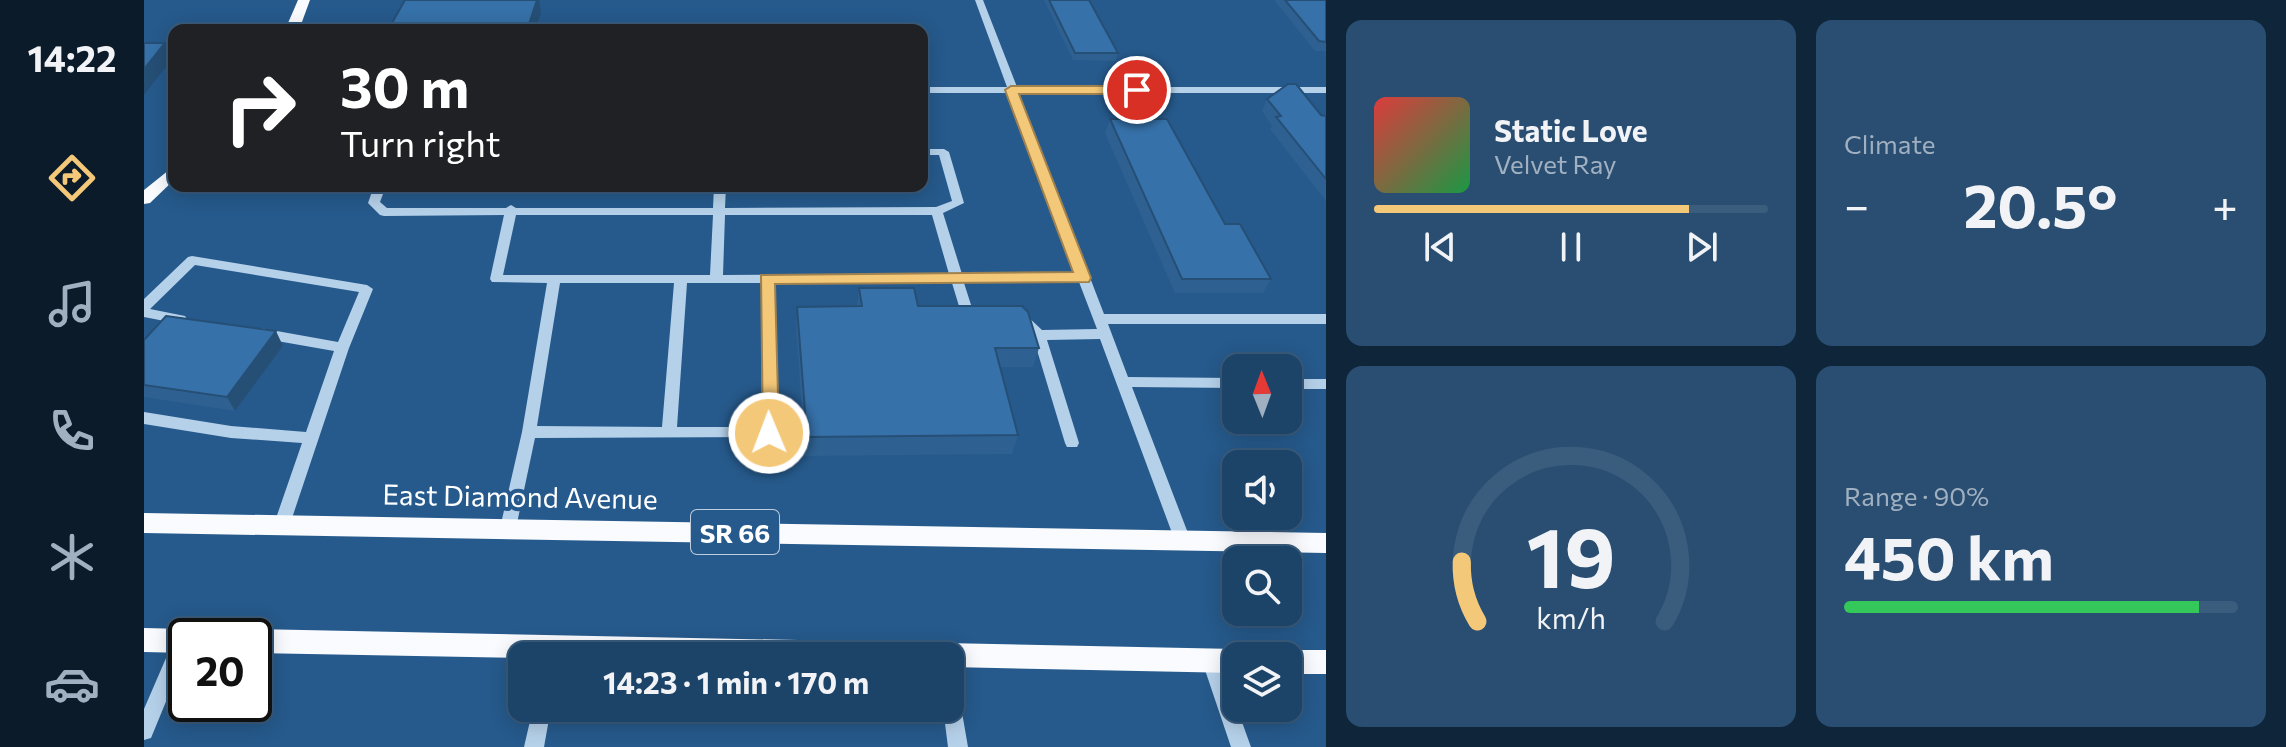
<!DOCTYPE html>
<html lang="en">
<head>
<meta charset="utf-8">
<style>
  body { margin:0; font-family:Commissioner,sans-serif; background:#294e71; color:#f1f3f6; height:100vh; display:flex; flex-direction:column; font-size:30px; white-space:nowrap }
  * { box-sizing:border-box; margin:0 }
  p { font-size:26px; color:#a0b0c0 }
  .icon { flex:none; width:44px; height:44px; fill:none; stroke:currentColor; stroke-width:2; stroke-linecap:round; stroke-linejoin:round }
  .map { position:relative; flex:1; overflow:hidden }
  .side { display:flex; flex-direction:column; gap:20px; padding:20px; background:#0f253a; width:960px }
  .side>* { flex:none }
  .banner { position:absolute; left:24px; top:24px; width:760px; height:168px; border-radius:16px; box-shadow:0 4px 20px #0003,0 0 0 2px #3a5c7d; background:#202124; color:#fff; overflow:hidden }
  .needle { width:52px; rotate:359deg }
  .buttons { position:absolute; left:1078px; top:354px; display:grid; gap:16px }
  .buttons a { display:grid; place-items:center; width:80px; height:80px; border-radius:16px; background:#1c4469; box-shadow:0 4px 20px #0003,0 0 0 2px #3a5c7d; font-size:40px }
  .speed { position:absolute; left:24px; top:618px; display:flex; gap:16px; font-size:40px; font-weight:700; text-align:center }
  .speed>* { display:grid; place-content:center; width:104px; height:104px; border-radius:50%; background:#1c4469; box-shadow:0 4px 20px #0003,0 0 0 2px #3a5c7d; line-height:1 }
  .speed .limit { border:4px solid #111; border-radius:12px; background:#fff; color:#111 }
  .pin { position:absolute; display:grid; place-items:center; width:68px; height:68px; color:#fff; margin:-34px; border:4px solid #fff; border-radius:50%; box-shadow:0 2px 8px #0007 }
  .me { position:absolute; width:88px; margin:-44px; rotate:359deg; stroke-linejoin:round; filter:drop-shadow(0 0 6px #0008) }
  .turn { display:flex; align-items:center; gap:28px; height:168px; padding:0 40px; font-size:36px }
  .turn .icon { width:104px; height:104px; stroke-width:2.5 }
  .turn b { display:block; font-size:56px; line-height:68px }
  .big { font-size:60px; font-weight:700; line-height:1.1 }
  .side .card { flex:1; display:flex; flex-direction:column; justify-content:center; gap:12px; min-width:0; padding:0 28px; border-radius:16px; background:#294e71 }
  .side .dial { align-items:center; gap:0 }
  .dial svg { height:208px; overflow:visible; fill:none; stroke:#3a5c7d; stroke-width:7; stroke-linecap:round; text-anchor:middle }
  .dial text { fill:#f1f3f6; stroke:none }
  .song { display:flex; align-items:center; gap:24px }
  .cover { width:96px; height:96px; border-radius:12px; background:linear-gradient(135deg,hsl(0 70% 55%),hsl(140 70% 35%)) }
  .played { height:8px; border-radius:4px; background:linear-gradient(90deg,#f4c879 80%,#3a5c7d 80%) }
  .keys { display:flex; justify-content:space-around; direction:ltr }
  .heat { display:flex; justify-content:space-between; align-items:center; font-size:44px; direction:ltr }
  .charge { height:12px; border-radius:6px; background:linear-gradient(90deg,#34c759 90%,#3a5c7d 0) }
  .side .tiles { flex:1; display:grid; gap:20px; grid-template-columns:repeat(2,1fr) }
  .trip { position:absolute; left:364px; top:642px; width:456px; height:80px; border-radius:16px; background:#1c4469; box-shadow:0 4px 20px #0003,0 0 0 2px #3a5c7d; font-weight:700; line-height:80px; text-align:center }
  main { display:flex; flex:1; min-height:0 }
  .tabs { display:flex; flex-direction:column; width:144px; justify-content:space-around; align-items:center; background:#0b1b2a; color:#a0b0c0 }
  .tabs .icon { width:56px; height:56px }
  .tabs .on { color:#f4c879 }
  .tabs b { font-size:36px; color:#f1f3f6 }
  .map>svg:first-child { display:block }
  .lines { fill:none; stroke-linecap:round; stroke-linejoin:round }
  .minor { fill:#b5d1ea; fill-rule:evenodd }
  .major { fill:#f9fbfe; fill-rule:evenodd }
  .wall { fill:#2e6191 }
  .shaded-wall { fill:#264f76 }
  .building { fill:#3671a9; stroke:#264f76; stroke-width:2 }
  .route { fill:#f4c879; stroke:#9f824f; stroke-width:2 }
  .labels { text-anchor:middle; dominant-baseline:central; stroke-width:8; stroke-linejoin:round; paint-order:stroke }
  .shield { fill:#265a8c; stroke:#becedc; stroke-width:2 }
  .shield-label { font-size:26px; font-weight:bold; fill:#fff }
  .street-label { font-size:28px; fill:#fff; stroke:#265a8c }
</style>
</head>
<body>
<main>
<nav class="tabs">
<b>14:22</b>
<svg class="icon on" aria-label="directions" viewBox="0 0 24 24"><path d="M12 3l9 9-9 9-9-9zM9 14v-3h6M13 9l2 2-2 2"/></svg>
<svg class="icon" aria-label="music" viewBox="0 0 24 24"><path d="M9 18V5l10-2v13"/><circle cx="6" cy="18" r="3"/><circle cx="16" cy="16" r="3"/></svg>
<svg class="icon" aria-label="phone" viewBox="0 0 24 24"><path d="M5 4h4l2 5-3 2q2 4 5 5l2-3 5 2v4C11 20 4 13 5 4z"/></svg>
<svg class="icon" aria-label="climate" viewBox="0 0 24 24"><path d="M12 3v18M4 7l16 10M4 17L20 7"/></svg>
<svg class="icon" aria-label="car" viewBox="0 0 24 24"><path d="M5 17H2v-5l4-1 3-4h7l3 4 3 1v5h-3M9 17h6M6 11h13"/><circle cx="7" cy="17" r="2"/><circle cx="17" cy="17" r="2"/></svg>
</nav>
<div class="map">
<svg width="1182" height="747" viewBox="0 0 1182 747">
  <rect width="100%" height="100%" fill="#265a8c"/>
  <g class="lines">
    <g class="minor">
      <path d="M831,0H839L873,87H1182V93H875L960,314H1182V324H964L984,377L1092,378V388L988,387L1047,541L1045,546L1039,548L1033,546L1031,541L956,339L903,340L935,443L933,447H923L921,443L889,337L870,318L877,313L882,315L898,330L953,329L935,282L820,283L828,308L838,310L840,313L833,318L818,316L808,283H629L632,433L630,437L391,438L372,528L370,533L364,535L358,533L356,528L378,432L403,283L348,282L346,279L360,215L240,216L236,215L224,203L230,186H242L236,202L243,208H362L367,205L372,208H569L570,186H582L581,208L792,207L808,201L795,155H778V149H800L805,152L820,203L799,213L818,274H932L865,93H778V87H863ZM372,215H569L566,275H359ZM581,215H788L805,274L579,275ZM416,283H530L518,427L393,426ZM543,283H617L618,427H533Z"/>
      <polygon points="48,256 223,285 229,289 205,348 146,524 144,529 138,531 132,529 130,524 158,443 87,438 0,424 0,412 87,426 162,432 190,351 116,338 109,333 116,328 194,342 215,292 51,265 6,309 41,316 43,319 41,322 36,324 0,317 0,299 44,257"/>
      <rect x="1144" y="379" width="38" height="10"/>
      <polygon points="38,633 45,636 42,636 42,653 7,738 0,740 0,709 32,635"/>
      <polygon points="1067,653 1073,655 1076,661 1107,747 1087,747 1058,661 1061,655"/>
      <polygon points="806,686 813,689 815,695 824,747 804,747 799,708 806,708"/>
      <polygon points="389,708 407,708 400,747 380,747"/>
    </g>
    <g class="major">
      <polygon points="154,0 166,0 155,30 141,30"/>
      <polygon points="30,166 30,180 6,203 0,204 0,190"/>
      <polygon points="0,513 1182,533 1182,553 0,533"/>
      <polygon points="0,628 42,629 52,636 42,636 42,653 0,652"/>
      <polygon points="110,629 1092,649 1103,656 1092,656 1092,673 806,667 806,656 378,658 110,653 110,636 100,636"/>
      <polygon points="1144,650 1182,650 1182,674 1144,674 1144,656 1134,656"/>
    </g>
  </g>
  <g class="wall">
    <polygon points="900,0 945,0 974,53 972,61 929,60"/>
    <polygon points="1130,0 1182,0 1182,51 1171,51"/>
    <polygon points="1123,99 1177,115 1182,116 1182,201 1126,129 1128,126 1118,111"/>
    <polygon points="966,119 1081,224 1127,279 1119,293 1031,293 961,133"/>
    <polygon points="715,288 774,306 895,348 889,367 856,367 874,435 868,454 661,456 652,326 653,307 713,306"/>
    <polygon points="0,340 139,346 91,411 0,397"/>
  </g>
  <g class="shaded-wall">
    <polygon points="393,0 395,0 397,13 391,30 383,30"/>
    <polygon points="21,43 28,59 0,95 0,69"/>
    <polygon points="132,331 139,346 91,411 83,397"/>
  </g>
  <g class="building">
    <polygon points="261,0 393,0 383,30 244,30"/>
    <polygon points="905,0 945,0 974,53 931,53"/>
    <polygon points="1141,0 1182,0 1182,42 1175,41"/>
    <polygon points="0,43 21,43 0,69"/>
    <polygon points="1144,84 1152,84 1177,115 1182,116 1182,179 1132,117 1137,116 1123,99"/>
    <polygon points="966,119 1023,119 1081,224 1096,224 1127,279 1038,279"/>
    <polygon points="715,288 770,288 774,306 878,306 884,312 895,348 851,348 874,435 663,437 653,307 718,306"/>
    <polygon points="22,316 132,331 83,397 0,385 0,340"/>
  </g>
  <polygon class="route" points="867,86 993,86 1000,90 993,94 875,94 947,278 945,282 631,284 635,433 625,440 619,438 617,275 929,272 861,90"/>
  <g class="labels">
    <rect class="shield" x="547" y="510" width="88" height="44" rx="6"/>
    <g class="shield-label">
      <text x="591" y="532">SR 66</text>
    </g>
    <g class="street-label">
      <text transform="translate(376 496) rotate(1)">East Diamond Avenue</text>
    </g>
  </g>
</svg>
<div class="buttons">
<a><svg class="needle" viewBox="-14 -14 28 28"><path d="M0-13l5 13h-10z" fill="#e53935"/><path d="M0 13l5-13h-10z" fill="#a0b0c0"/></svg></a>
<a><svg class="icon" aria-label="sound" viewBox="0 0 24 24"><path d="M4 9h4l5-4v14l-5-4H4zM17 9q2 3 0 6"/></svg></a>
<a><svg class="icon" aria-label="search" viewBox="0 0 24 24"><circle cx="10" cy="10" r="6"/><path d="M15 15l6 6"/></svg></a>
<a><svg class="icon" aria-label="layers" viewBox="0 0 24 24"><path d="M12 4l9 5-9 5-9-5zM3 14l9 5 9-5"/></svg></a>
</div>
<div class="speed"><div class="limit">20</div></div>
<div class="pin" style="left:993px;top:90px;background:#d93025"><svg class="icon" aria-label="arrive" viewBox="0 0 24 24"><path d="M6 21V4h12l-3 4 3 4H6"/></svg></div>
<svg class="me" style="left:625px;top:433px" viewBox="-20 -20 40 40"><circle r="17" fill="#f4c879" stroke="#fff" stroke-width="3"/><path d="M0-11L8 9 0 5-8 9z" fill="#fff"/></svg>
<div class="trip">14:23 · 1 min · 170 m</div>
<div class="banner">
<div class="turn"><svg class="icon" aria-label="right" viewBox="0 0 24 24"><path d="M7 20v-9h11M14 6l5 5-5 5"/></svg><div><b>30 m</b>Turn right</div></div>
</div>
</div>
<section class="side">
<div class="tiles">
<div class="card">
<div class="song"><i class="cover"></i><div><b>Static Love</b><p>Velvet Ray</p></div></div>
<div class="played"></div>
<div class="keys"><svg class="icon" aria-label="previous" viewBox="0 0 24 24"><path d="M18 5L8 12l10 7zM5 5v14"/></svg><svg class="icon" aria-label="pause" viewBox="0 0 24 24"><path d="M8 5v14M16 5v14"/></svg><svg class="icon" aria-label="next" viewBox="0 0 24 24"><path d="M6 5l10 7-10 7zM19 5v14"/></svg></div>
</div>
<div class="card"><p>Climate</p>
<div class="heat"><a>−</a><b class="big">20.5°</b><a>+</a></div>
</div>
<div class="card dial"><svg viewBox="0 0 100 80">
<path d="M14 69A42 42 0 1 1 86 69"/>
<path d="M14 69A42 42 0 0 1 8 46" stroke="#f4c879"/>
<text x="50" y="56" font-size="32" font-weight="700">19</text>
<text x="50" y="72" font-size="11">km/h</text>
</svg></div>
<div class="card"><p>Range · 90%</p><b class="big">450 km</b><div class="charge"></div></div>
</div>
</section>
</main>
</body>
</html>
